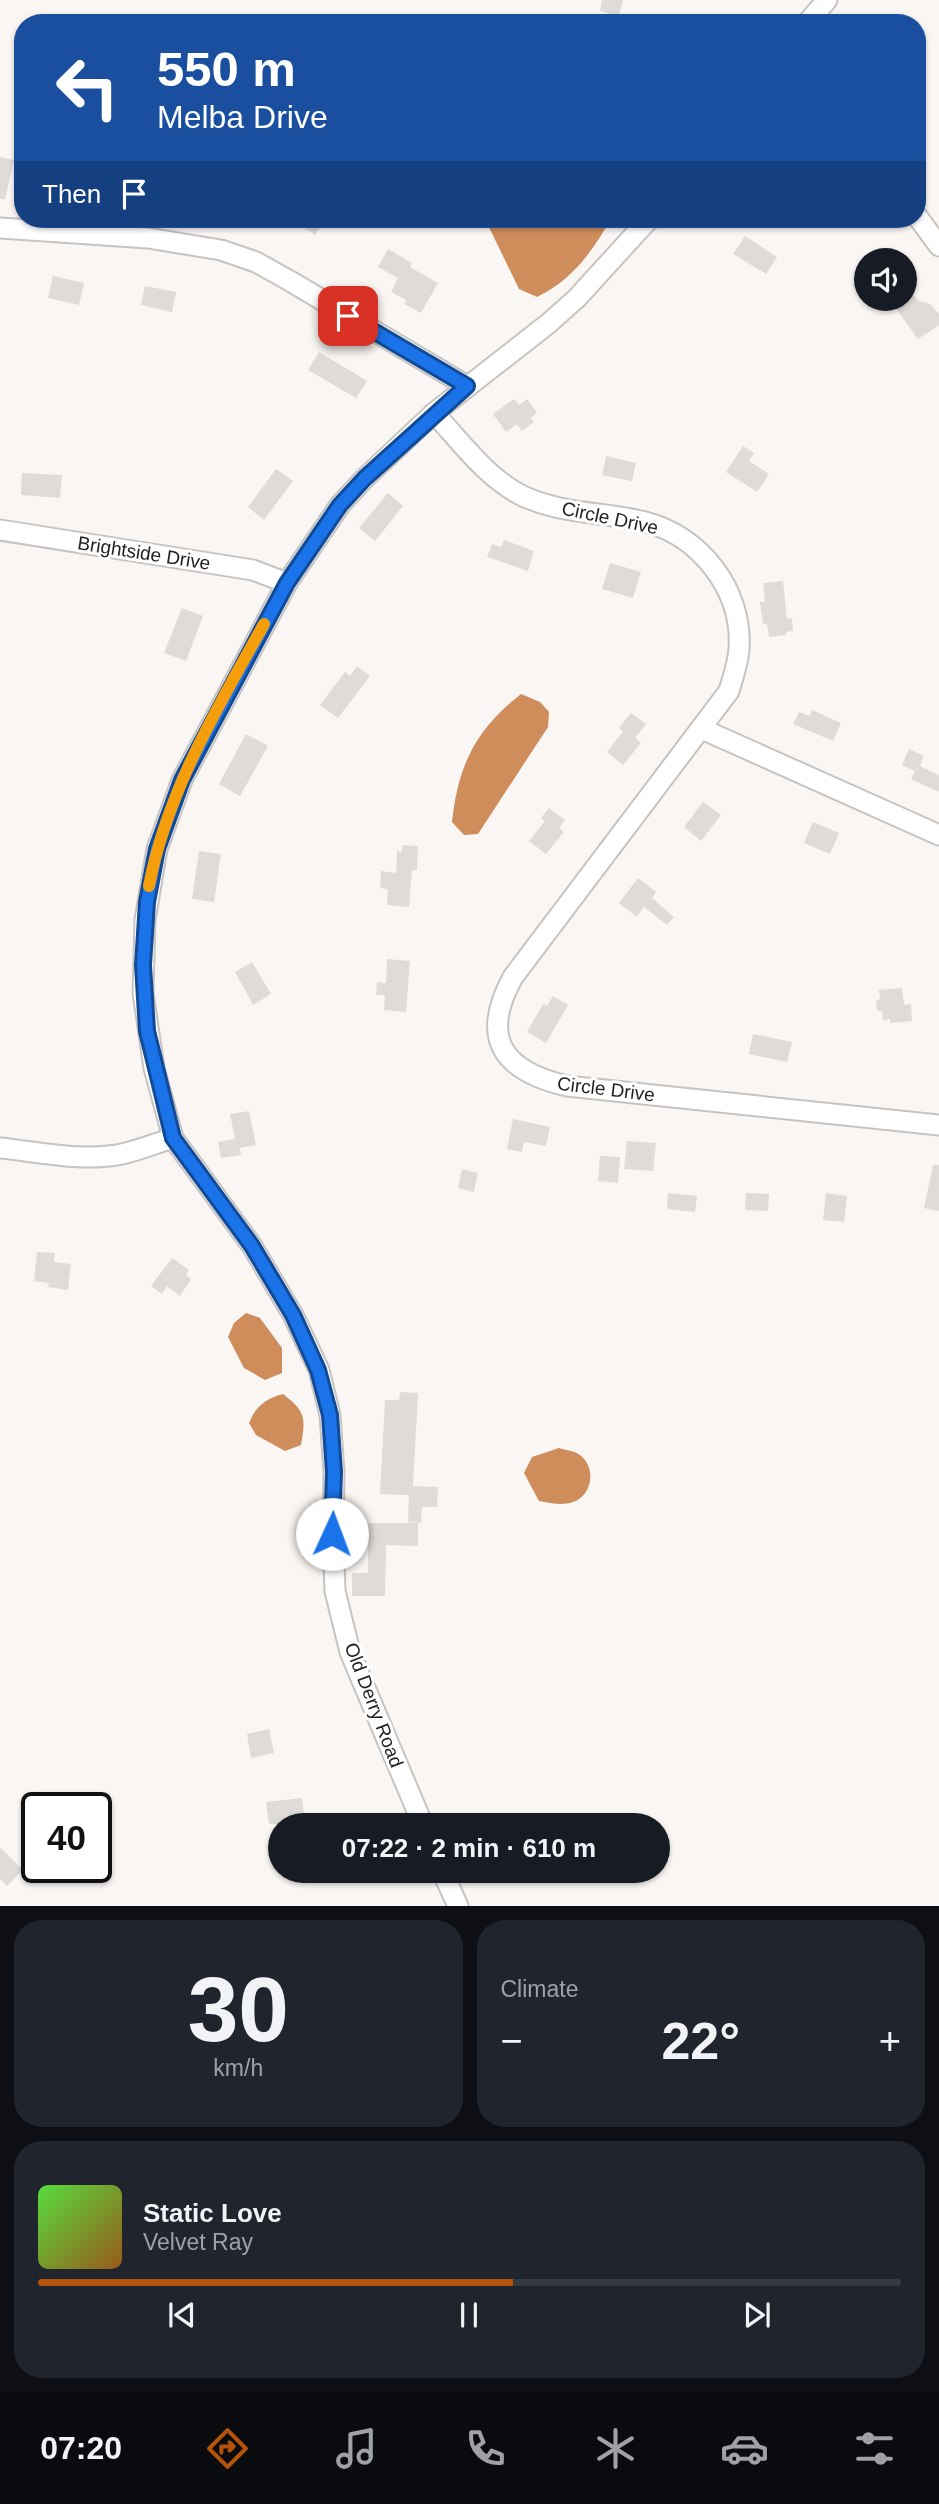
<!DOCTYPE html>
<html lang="en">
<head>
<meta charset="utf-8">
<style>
  body { margin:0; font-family:Helvetica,sans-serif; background:#20242c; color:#f1f3f6; height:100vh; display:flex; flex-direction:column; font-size:26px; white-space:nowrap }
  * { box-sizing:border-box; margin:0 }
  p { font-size:23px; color:#9ea1a6 }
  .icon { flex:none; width:38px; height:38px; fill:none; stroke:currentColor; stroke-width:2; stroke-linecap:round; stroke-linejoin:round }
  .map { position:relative; height:1906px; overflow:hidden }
  .details { display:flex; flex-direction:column; gap:14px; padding:14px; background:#0d0f14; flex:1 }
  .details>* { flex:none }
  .hud { position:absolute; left:14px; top:14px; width:912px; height:214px; border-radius:28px; box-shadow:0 2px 5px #0004; background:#1a4fa0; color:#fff; overflow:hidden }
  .controls { position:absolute; left:854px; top:248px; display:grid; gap:14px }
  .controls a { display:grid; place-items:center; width:63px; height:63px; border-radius:50%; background:#171b24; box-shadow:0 2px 5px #0004; font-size:35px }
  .speed { position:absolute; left:21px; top:1792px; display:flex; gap:14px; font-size:35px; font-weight:700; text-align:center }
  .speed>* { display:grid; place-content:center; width:91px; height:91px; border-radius:50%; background:#171b24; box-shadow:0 2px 5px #0004; line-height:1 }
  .speed .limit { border:4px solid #111; border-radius:10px; background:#fff; color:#111 }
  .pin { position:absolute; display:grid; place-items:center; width:60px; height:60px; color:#fff; margin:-30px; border-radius:14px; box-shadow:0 4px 10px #0006 }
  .me { position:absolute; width:77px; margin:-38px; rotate:2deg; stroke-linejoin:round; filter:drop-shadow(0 0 5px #0008) }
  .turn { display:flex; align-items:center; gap:24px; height:147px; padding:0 28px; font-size:32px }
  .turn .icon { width:91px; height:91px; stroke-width:2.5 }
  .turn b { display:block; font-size:49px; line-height:60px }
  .then { display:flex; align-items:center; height:66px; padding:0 28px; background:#0003; gap:14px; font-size:26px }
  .big { font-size:52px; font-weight:700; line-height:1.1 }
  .details .card { flex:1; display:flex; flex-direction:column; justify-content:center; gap:10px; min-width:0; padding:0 24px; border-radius:28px; background:#20242c }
  .details .dial { align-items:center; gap:0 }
  .dial b { font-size:91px; line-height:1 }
  .song { display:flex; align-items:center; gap:21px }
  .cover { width:84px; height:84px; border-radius:10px; background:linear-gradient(135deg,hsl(110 70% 55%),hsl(30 70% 35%)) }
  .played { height:7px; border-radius:4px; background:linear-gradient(90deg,#b45309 55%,#363941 55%) }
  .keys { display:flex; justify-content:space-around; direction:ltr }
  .heat { display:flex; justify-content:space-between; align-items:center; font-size:38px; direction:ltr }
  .details .tiles { flex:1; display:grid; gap:14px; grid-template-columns:1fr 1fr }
  .card:last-child { grid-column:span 2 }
  .trip { position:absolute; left:268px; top:1813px; width:402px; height:70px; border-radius:35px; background:#171b24; box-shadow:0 2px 5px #0004; font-weight:700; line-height:70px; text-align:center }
  .menu { display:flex; height:112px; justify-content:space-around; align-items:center; background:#090b0e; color:#9ea1a6 }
  .menu .icon { width:49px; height:49px }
  .menu .on { color:#b45309 }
  .menu b { font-size:32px; color:#f1f3f6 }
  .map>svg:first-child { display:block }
  .water { fill:#cf8d5c }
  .building { fill:#dfdbd8 }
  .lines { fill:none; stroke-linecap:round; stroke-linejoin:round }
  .minor-casing { stroke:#c7c3c1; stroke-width:23 }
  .minor { stroke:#fff; stroke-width:19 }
  .route-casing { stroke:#114b97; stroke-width:18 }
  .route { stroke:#1a73e8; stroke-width:12 }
  .slow { stroke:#f59e0b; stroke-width:12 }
  .labels { text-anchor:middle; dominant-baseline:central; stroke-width:6; stroke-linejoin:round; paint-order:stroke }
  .street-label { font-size:19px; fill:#211f1e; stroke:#fff }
</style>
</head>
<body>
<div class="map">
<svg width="939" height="1906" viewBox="0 0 939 1906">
  <rect width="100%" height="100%" fill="#faf6f4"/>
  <g class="water">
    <path d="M485,219H611C592,252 572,280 537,297L519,289Z"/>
    <path d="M521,694L540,702L549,712L548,727L478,834L464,835L452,822C458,765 476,729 521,694Z"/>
    <polygon points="246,1313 260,1318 282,1348 282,1373 265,1380 244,1368 228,1337 234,1323"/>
    <path d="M283,1394C305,1411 306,1417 301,1445L285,1451L256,1435L249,1423C256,1406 265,1399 283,1394Z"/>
    <path d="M559,1448C565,1450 575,1451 580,1455C597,1468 592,1496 573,1502C562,1506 551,1503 539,1501L524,1473L532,1457Z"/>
  </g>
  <g class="building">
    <polygon points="602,0 623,0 619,16 600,11"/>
    <polygon points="0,157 14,160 5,199 0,199"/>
    <polygon points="291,219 326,219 315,235"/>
    <polygon points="745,236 777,257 766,274 733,254"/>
    <polygon points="388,249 412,263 410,267 438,283 421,313 404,304 406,300 391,292 398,278 378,267"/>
    <polygon points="53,276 84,283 79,305 48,298"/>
    <polygon points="145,286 176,292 172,312 141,305"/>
    <polygon points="905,286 919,301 930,304 939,314 939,325 918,339 889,299 905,299"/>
    <polygon points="319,352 367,381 356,398 308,370"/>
    <polygon points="514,399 519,405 527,399 537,413 531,418 534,422 522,431 517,424 506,432 493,414"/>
    <polygon points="743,446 754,453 749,461 769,474 757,492 726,472"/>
    <polygon points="606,456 636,463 632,481 602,475"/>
    <polygon points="276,469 293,481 264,520 248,507"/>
    <polygon points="22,473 62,475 60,498 21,495"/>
    <polygon points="388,493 403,506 375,541 359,528"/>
    <polygon points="504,540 534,551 528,571 487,557 492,544 501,547"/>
    <polygon points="610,563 641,572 633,598 602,589"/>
    <polygon points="783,581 787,619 792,618 793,631 786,632 786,635 769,637 767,624 763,624 760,602 765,602 763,583"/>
    <polygon points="182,608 203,616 186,661 164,653"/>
    <polygon points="357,666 370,676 338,718 320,705 345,672 350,676"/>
    <polygon points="812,710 841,723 833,741 793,724 799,712 810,716"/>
    <polygon points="631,713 646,724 635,738 641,743 623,765 607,752 623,731 619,728"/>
    <polygon points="246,734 268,746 240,796 219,784"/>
    <polygon points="909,749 924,756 920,766 939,775 939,792 911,779 915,771 902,765"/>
    <polygon points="703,802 721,815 701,841 684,827"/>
    <polygon points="549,808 565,820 559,828 564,832 546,854 529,841 545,821 541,818"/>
    <polygon points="813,822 839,833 830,854 804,843"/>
    <polygon points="402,845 418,846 417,870 412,870 409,907 387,905 388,889 380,888 381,871 396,873 397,851 402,852"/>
    <polygon points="199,851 221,854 214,902 192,899"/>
    <polygon points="638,878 656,892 652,898 674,917 667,925 644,907 637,917 619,903"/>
    <polygon points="387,959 410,961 406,1012 384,1010 385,995 376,995 377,982 386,983"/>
    <polygon points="252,962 271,994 253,1005 235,972"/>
    <polygon points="902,988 904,1005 911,1004 912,1021 890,1023 890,1019 883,1020 882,1011 877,1011 876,1000 880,999 879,990"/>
    <polygon points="553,996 568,1005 546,1043 527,1032 543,1004 547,1006"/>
    <polygon points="753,1034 792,1042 787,1062 749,1054"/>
    <polygon points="249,1111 256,1145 240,1148 241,1155 221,1158 218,1142 235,1139 230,1114"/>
    <polygon points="513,1119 550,1127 546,1146 524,1142 522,1152 507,1149"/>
    <polygon points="627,1141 656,1143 653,1171 624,1169"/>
    <polygon points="600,1156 620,1157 618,1183 598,1181"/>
    <polygon points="933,1165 939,1165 939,1211 924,1208"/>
    <polygon points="462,1169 478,1173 474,1192 458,1188"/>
    <polygon points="668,1193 697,1196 695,1212 667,1209"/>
    <polygon points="746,1193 769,1194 768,1211 745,1210"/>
    <polygon points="826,1193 847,1196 844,1222 823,1220"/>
    <polygon points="37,1252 55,1253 54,1262 71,1264 68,1290 48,1287 49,1283 34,1281"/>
    <polygon points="172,1258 189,1270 186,1275 191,1279 180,1296 167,1286 162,1294 151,1286"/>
    <polygon points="400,1392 418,1393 413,1486 438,1487 437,1507 422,1507 421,1523 408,1522 409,1495 380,1494 385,1400 399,1400"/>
    <polygon points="368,1523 418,1523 418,1546 386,1545 385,1596 352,1596 352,1573 368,1573"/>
    <polygon points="269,1729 274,1753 251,1758 247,1734"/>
    <polygon points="302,1798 305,1825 269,1824 266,1802"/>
    <polygon points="0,1847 23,1870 7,1886 0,1879"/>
  </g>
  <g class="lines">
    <defs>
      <g id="minor">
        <polyline points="807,23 827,0"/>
        <polyline points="917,216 939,246"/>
        <polyline points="0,228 148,238 221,250 256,262 290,281 467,386"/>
        <path d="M434,413C461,442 488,480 525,497C563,514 605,512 645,522C701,536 743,591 739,649C738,664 733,677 729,691L513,977C479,1039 503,1071 567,1086L939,1125"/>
        <polyline points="0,530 253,570 287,583"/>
        <polyline points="702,729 939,835"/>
        <path d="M0,1148C40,1152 86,1163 126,1153C142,1149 157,1143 173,1138"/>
        <polyline points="423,1825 350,1652 335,1591 333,1534 334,1472 330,1415 319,1370 293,1315 252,1246 173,1138 154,1068 143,993 145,920 157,849 182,780 287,583 340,505 365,478 434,413 549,323 577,298 649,219"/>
        <polyline points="442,1871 458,1906"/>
      </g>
    </defs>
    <use href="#minor" class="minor-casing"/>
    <use href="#minor" class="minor"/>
  </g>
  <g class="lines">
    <defs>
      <polyline id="route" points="332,1534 334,1472 330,1415 318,1370 293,1315 252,1246 173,1138 147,1031 143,965 147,902 157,849 182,780 287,583 340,505 365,478 467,386 348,316"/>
    </defs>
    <use href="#route" class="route-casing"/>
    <use href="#route" class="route"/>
    <path class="slow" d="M149,886C167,791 218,707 264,624"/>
  </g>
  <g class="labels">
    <g class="street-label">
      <text transform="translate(610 518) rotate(12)">Circle Drive</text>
      <text transform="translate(144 553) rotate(9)">Brightside Drive</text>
      <text transform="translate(606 1089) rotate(7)">Circle Drive</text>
      <text transform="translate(374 1705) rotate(69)">Old Derry Road</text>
    </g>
  </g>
</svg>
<div class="controls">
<a><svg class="icon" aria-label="sound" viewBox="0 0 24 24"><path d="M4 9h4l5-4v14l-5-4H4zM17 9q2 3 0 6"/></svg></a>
</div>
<div class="speed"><div class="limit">40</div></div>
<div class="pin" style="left:348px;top:316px;background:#d93025"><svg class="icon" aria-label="arrive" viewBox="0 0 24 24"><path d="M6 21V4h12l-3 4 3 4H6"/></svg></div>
<svg class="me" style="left:332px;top:1534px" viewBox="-20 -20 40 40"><circle r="19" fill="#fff"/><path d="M0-13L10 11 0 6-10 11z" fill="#1a73e8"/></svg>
<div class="trip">07:22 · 2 min · 610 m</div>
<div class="hud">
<div class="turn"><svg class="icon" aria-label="left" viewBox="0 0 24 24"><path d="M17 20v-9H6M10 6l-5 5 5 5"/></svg><div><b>550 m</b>Melba Drive</div></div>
<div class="then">Then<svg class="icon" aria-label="arrive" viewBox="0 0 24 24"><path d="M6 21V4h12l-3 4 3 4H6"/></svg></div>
</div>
</div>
<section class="details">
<div class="tiles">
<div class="card dial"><b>30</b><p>km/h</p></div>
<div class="card"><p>Climate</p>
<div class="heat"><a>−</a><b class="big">22°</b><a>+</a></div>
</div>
<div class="card">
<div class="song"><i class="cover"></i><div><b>Static Love</b><p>Velvet Ray</p></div></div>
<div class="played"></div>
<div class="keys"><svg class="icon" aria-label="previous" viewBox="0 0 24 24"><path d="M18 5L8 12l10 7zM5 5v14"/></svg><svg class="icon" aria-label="pause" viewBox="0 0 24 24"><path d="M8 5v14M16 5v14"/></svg><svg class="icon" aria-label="next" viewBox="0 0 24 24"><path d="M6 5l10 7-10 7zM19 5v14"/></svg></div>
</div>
</div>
</section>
<nav class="menu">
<b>07:20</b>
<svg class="icon on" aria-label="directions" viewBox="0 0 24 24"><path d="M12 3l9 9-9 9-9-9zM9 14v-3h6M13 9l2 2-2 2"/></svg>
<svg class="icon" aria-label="music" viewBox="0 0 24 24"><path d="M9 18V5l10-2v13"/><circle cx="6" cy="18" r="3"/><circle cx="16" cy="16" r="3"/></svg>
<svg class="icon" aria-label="phone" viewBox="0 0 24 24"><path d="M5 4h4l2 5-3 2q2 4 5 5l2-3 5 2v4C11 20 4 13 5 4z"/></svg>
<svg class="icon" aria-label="climate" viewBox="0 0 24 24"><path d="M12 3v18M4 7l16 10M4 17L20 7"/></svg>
<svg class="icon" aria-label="car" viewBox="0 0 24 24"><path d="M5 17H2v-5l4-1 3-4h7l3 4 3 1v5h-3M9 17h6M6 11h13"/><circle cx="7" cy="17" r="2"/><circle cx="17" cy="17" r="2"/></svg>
<svg class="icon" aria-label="filters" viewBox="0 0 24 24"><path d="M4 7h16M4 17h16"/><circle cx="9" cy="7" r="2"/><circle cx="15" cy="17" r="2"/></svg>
</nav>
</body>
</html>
